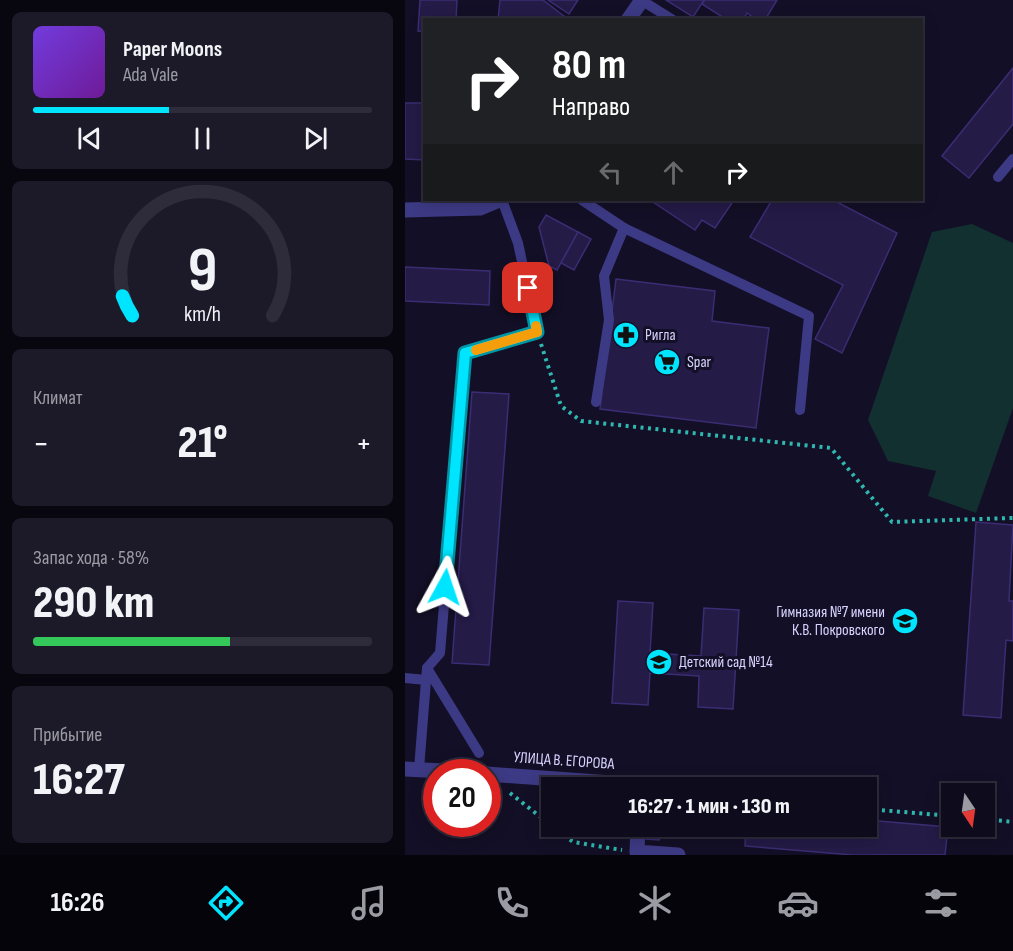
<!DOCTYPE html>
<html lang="ru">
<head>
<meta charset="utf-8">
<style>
  body { margin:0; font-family:"Sofia Sans Condensed",sans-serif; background:#1c1929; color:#f1f3f6; height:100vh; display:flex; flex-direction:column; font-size:22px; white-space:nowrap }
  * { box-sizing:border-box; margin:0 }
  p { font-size:20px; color:#9b9ba3 }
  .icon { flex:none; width:33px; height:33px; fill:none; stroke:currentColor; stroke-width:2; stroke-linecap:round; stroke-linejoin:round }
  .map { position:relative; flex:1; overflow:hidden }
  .panel { display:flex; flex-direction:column; gap:12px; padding:12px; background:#08060f; width:405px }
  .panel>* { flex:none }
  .hud { position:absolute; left:18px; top:18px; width:500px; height:183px; border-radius:0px; box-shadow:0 3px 15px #0003,0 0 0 2px #2e2b3b; background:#202124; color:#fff; overflow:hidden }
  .needle { width:39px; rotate:167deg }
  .buttons { position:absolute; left:536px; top:783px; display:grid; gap:12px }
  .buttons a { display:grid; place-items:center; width:54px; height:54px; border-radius:0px; background:#0e0b1c; box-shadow:0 3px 15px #0003,0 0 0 2px #2e2b3b; font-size:30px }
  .speed { position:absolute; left:18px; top:759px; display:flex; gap:12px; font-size:30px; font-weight:700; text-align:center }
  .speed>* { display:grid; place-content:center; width:78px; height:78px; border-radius:50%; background:#0e0b1c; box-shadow:0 3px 15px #0003,0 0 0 2px #2e2b3b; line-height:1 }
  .speed .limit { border:9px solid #d22; background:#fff; color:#111 }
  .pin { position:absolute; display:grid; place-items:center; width:51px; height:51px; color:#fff; margin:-26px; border-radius:12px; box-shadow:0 3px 9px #0006 }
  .me { position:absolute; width:66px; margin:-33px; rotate:5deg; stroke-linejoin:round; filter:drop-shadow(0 0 4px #0008) }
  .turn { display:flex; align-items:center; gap:21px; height:126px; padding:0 30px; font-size:27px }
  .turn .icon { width:78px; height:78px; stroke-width:2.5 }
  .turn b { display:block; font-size:42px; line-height:51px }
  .lanes { display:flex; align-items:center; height:57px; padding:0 30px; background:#0003; justify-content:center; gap:30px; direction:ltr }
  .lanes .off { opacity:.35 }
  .big { font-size:45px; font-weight:800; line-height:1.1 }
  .panel .tile { flex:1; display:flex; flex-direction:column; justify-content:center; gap:9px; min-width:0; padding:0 21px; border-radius:9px; background:#1c1929 }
  .panel .dial { align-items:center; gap:0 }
  .dial svg { height:156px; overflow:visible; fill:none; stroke:#2e2b3b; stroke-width:7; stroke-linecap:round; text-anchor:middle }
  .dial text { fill:#f1f3f6; stroke:none }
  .song { display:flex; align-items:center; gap:18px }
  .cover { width:72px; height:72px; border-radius:9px; background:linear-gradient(135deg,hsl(260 70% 55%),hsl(280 70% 35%)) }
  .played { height:6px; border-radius:3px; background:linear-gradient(90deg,#00e5ff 40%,#2e2b3b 40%) }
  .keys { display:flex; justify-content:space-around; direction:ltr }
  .heat { display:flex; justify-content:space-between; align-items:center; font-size:33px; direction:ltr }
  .charge { height:9px; border-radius:4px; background:linear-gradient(90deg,#34c759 58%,#2e2b3b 0) }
  .trip { position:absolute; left:136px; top:777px; width:336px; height:60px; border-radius:0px; background:#0e0b1c; box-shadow:0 3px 15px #0003,0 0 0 2px #2e2b3b; font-weight:800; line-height:60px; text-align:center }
  .tab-bar { display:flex; height:96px; justify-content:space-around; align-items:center; background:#06040b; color:#9b9ba3 }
  .tab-bar .icon { width:42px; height:42px }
  .tab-bar .current { color:#00e5ff }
  .tab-bar b { font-size:27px; color:#f1f3f6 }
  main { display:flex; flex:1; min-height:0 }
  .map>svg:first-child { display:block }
  .green { fill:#12302f }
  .building { fill:#241b47; stroke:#3b2d73; stroke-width:1.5 }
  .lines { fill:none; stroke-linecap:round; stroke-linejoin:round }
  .path { stroke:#2fb8b0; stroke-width:4; stroke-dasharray:3 4.5; stroke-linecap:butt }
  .service { stroke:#3d3a85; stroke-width:10 }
  .minor { stroke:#3d3a85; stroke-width:15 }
  .route-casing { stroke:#0095a6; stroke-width:15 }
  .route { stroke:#00e5ff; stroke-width:10 }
  .slow { stroke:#f59e0b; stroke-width:10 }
  .labels { text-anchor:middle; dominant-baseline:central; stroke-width:6; stroke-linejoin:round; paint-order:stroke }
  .poi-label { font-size:16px; fill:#d9d4ff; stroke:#130f26; text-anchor:start }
  .street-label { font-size:16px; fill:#d9d4ff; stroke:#130f26 }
</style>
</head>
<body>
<main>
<section class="panel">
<div class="tile">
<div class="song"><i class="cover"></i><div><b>Paper Moons</b><p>Ada Vale</p></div></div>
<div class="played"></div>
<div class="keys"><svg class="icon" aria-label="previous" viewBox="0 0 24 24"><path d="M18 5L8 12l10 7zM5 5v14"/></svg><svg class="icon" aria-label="pause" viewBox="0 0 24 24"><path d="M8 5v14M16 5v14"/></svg><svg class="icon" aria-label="next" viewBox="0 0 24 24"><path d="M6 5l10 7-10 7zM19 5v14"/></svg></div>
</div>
<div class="tile dial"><svg viewBox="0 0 100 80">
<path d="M14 69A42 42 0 1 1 86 69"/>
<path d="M14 69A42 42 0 0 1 9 59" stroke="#00e5ff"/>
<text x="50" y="56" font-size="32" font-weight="700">9</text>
<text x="50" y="72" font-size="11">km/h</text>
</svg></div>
<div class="tile"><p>Климат</p>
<div class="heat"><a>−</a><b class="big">21°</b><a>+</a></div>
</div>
<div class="tile"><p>Запас хода · 58%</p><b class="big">290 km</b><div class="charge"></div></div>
<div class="tile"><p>Прибытие</p><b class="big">16:27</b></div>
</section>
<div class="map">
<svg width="608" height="855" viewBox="0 0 608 855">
  <rect width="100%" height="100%" fill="#130f26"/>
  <polygon class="green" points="567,224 608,243 608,408 571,513 523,496 531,471 483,461 463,420 527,232"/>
  <g class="building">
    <polygon points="15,0 52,0 51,20 20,20 20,32 13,31"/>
    <polygon points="95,0 138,0 160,17 158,20 93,20"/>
    <polygon points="143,0 173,0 164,14"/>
    <polygon points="261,0 299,0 288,17"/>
    <polygon points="300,0 372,0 360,20 352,20 342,13 338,20 322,20 297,4"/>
    <polygon points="608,68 608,124 564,178 537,156"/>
    <polygon points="0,103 20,103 20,160 0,159"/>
    <polygon points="245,200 329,200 310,228 297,220 290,230"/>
    <polygon points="367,200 428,200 492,233 437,353 410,339 438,285 345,237"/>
    <polygon points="141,215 173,232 152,270 144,266 134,227"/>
    <polygon points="173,232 186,239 169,270 156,263"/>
    <polygon points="0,267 85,271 84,305 0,301"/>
    <polygon points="211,279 310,291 307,321 364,328 351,428 195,409"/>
    <polygon points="67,392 104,394 84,665 47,663"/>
    <polygon points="571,522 608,525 604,601 608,601 608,641 601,640 596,718 558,715"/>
    <polygon points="213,601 248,603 245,653 296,656 299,608 334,610 328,709 293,707 294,676 245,673 243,705 207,703"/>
    <polygon points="82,793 89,802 88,807 82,812"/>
    <polygon points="462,820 543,827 540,855 448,855 340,846 341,826 462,826"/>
    <polygon points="242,826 260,826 259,833 254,840 241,839"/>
    <polygon points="260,826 270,826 269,834 259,833"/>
    <polygon points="270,826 305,826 304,837 269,834"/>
  </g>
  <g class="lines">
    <g class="path">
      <polyline points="136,344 156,406 176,421 426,448 487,522 608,518"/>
      <polyline points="105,793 147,826"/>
      <polyline points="462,809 546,816"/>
      <polyline points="579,819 608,822"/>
      <polyline points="147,826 168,842 217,850"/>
    </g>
    <g class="service">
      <polyline points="236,0 268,20"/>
      <polyline points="593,177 608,159"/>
      <polyline points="177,200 219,228 199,276 204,320 191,402"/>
      <polyline points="219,228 404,316 395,410"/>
      <polyline points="22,668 74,753"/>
      <polyline points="0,678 21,680"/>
      <polyline points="14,769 22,668 35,653 60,353 132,332 113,243 97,200"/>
    </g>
    <g class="minor">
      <polyline points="223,20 237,0"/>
      <polyline points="0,210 75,208 94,200"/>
      <polyline points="0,769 58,772"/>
      <polyline points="82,774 220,784 231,788"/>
      <polyline points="233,826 232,852 273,855"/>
    </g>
  </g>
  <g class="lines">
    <defs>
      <polyline id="route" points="40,587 60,353 132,332 123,288"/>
    </defs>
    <use href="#route" class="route-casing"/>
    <use href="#route" class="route"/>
    <polyline class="slow" points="71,350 132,332 131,326"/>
  </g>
  <defs>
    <symbol id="pharmacy-disc" viewBox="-11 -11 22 22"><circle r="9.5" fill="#00e5ff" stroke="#130f26"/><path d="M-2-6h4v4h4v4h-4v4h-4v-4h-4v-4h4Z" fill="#111"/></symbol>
    <symbol id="supermarket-disc" viewBox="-11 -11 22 22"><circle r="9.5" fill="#00e5ff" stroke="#130f26"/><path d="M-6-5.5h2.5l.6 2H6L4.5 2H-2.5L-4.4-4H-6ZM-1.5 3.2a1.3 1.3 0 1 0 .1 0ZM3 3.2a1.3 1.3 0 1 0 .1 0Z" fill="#111"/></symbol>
    <symbol id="school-disc" viewBox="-11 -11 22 22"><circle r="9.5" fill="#00e5ff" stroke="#130f26"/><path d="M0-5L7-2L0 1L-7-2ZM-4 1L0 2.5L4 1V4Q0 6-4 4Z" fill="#111"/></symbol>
  </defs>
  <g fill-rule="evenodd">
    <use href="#pharmacy-disc" x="206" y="320" width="30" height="30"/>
    <use href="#supermarket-disc" x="247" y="347" width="30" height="30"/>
    <use href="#school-disc" x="485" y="606" width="30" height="30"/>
    <use href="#school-disc" x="239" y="647" width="30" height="30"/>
  </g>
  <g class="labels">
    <g class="poi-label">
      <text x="240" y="335">Ригла</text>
      <text x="282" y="362">Spar</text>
      <text x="480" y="612" text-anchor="end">Гимназия №7 имени<tspan x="480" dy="18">К.В. Покровского</tspan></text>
      <text x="274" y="662">Детский сад №14</text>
    </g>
    <g class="street-label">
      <text transform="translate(159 761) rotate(4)">УЛИЦА В. ЕГОРОВА</text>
    </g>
  </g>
</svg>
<div class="buttons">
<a><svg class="needle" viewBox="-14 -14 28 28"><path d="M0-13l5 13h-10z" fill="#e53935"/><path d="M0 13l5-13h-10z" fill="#9b9ba3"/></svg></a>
</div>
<div class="speed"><div class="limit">20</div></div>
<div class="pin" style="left:123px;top:288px;background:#d93025"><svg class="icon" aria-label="arrive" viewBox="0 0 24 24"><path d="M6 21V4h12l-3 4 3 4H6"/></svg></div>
<svg class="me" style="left:40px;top:587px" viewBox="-20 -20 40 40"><path d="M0-17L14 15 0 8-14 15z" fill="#00e5ff" stroke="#fff" stroke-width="4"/></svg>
<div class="trip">16:27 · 1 мин · 130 m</div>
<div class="hud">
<div class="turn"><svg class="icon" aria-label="right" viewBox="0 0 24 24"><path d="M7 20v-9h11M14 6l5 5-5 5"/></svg><div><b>80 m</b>Направо</div></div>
<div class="lanes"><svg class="icon off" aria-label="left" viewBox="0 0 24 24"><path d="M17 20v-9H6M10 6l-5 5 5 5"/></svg><svg class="icon off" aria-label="ahead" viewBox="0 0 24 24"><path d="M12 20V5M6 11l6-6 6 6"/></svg><svg class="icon" aria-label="right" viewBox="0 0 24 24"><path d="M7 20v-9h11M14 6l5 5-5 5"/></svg></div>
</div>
</div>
</main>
<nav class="tab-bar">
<b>16:26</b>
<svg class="icon current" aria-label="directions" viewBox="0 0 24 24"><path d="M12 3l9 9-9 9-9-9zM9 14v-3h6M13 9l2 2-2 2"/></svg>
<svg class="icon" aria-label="music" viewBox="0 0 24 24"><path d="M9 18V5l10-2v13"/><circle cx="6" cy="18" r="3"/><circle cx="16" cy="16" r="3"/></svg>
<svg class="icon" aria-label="phone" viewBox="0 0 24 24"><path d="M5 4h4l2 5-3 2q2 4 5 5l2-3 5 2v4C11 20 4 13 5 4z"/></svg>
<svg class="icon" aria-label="climate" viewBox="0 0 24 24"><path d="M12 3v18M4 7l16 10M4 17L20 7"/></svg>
<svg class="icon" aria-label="car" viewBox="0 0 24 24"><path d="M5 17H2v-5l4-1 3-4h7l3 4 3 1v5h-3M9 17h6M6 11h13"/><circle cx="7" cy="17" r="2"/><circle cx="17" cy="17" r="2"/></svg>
<svg class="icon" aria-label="filters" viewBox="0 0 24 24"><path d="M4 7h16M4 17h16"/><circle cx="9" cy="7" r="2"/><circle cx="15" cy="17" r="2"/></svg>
</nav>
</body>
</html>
